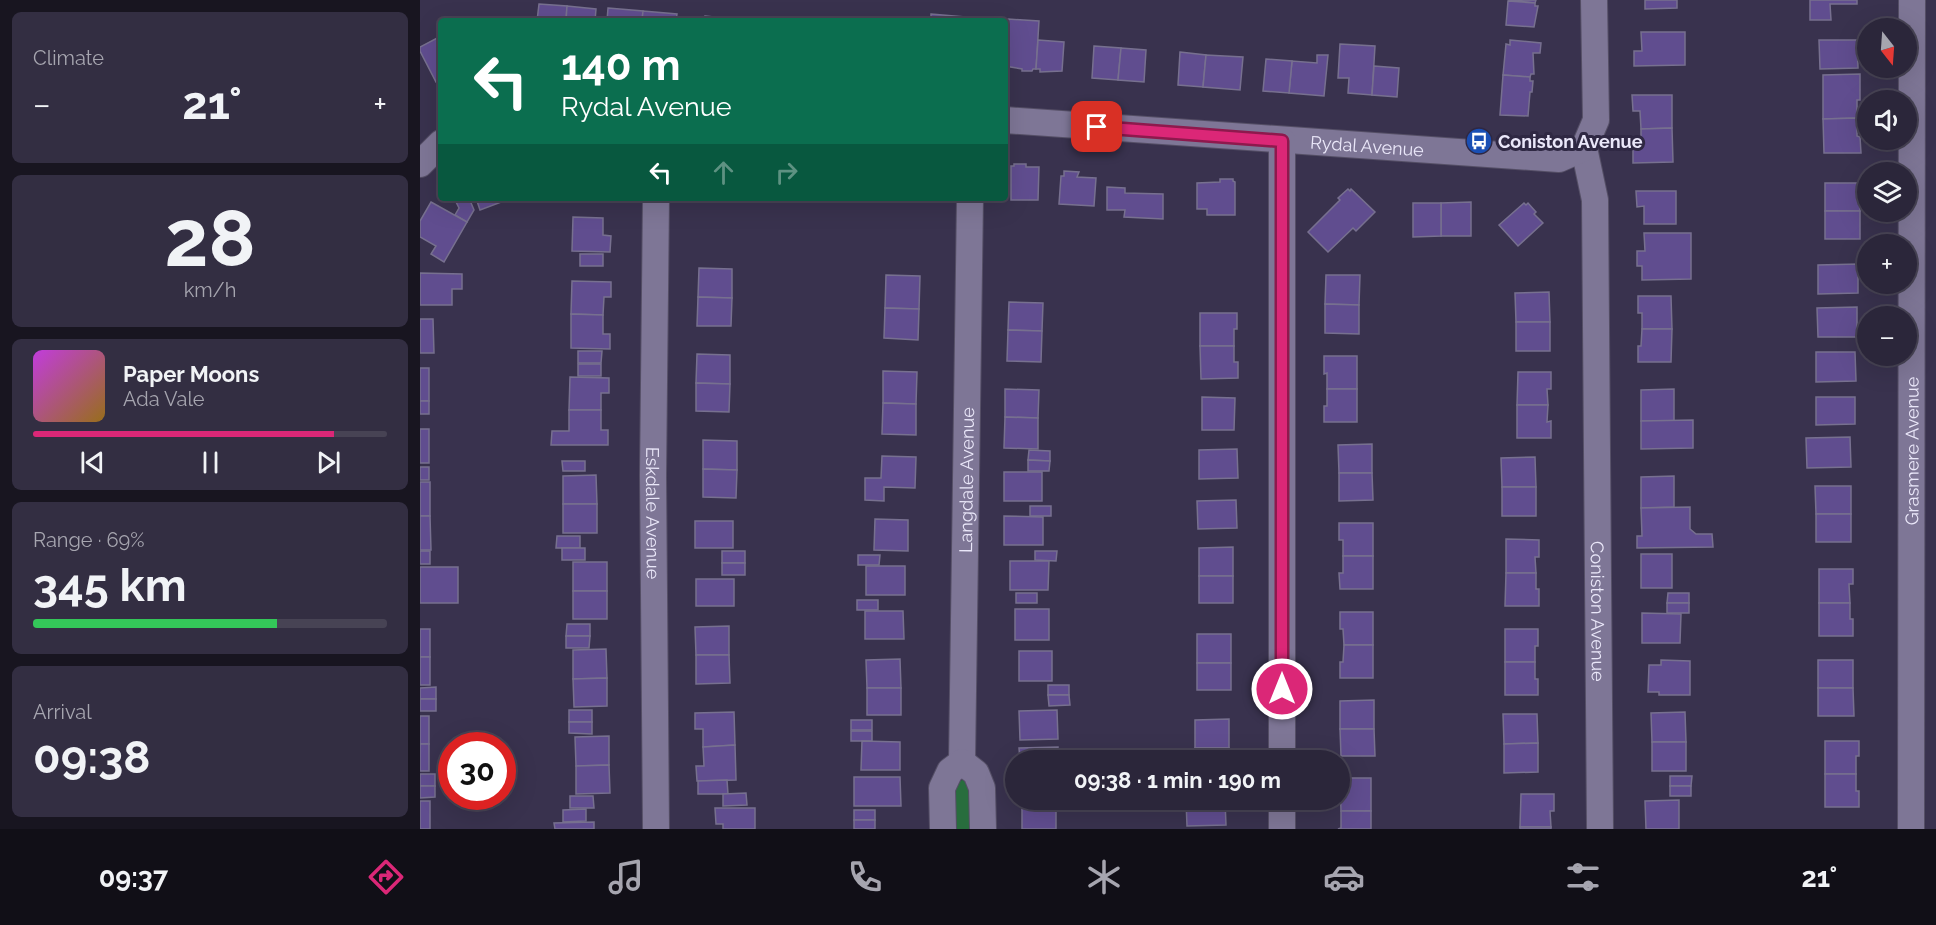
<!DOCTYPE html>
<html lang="en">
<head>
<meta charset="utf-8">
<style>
  body { margin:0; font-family:Raleway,sans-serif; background:#332e42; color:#f1f3f6; height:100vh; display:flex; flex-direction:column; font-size:22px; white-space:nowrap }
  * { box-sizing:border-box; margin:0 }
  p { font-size:20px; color:#a6a5af }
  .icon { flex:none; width:33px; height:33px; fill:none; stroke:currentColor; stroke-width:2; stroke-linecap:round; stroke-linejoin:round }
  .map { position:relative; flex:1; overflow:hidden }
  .details { display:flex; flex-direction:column; gap:12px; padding:12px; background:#181520; width:420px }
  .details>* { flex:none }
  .banner { position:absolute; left:18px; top:18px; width:570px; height:183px; border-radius:6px; box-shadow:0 6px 24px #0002,0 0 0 2px #474354; background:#0b6e4f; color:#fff; overflow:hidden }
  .needle { width:39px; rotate:163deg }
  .buttons { position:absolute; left:1437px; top:18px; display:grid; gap:12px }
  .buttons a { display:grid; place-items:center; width:60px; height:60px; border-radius:50%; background:#2b263a; box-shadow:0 6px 24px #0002,0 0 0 2px #474354; font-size:30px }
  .speed { position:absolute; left:18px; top:732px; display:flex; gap:12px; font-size:30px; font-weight:700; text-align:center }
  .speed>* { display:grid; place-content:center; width:78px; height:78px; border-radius:50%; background:#2b263a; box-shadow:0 6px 24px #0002,0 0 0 2px #474354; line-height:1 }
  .speed .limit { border:9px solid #d22; background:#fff; color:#111 }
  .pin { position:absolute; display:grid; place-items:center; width:51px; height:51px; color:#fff; margin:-26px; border-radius:12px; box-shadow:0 3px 9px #0006 }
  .me { position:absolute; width:66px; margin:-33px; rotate:0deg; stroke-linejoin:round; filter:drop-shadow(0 0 4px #0008) }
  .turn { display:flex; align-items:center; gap:21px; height:126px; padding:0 24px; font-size:27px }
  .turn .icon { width:78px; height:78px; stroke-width:2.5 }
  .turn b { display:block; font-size:42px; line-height:51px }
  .lanes { display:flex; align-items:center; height:57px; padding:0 24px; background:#0003; justify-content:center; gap:30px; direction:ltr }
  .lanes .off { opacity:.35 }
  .big { font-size:45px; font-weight:700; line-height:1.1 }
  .details .card { flex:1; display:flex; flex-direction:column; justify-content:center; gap:9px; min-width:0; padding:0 21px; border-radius:9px; background:#332e42 }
  .details .dial { align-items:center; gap:0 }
  .dial b { font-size:78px; line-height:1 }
  .song { display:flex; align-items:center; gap:18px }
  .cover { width:72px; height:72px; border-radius:9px; background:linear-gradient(135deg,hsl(290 70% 55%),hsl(40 70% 35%)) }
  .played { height:6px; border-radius:3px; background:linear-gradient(90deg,#db2777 85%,#474354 85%) }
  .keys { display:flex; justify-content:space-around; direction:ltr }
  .heat { display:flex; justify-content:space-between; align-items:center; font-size:33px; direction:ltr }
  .charge { height:9px; border-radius:4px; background:linear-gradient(90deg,#34c759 69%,#474354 0) }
  .trip { position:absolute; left:585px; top:750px; width:345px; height:60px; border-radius:30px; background:#2b263a; box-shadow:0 6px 24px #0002,0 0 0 2px #474354; font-weight:700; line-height:60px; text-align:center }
  .dock { display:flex; height:96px; justify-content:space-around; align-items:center; background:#110f17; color:#a6a5af }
  .dock .icon { width:42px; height:42px }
  .dock .active { color:#db2777 }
  .dock b { font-size:27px; color:#f1f3f6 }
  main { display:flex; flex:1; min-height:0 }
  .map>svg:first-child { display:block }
  .green { fill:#286d3d }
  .building { fill:#604d8f; stroke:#77708f; stroke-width:1.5 }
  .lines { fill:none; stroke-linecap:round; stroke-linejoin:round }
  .minor-casing { stroke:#554f66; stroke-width:28 }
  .minor { stroke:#7e7696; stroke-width:26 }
  .route-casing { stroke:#8e194d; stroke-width:15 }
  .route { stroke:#db2777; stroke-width:10 }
  .labels { text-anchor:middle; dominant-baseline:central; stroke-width:6; stroke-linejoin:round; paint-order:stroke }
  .poi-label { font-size:18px; font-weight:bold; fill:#eae7f9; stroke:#2f2843; text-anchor:start }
  .street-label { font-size:18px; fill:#eae7f9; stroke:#2f2843 }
</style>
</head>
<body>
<main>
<section class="details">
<div class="card"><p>Climate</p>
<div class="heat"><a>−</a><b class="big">21°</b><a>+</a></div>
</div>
<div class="card dial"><b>28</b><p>km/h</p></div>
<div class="card">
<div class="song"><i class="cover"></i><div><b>Paper Moons</b><p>Ada Vale</p></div></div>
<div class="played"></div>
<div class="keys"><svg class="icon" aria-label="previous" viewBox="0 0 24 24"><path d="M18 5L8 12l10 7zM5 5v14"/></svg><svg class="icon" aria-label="pause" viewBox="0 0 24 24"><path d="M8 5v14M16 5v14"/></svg><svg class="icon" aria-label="next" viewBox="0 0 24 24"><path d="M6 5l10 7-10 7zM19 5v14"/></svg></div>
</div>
<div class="card"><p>Range · 69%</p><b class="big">345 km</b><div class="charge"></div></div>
<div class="card"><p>Arrival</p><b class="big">09:38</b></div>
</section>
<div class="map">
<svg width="1516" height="829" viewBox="0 0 1516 829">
  <rect width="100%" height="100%" fill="#39324e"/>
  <polygon class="green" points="542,780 548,781 552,786 553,829 534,829 535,784"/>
  <g class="building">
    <polygon points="1088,0 1116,0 1115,3"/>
    <polygon points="1225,0 1257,0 1257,8 1225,9"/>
    <polygon points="1390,0 1437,0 1437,4 1410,4 1411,20 1390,20"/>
    <polygon points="1088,1 1115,3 1115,6 1118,6 1114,27 1086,25"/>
    <polygon points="119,4 147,6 146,21 117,21"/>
    <polygon points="147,6 176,9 175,21 146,21"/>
    <polygon points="188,8 223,11 222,21 187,21"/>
    <polygon points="223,11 257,14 256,21 222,21"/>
    <polygon points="511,14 545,17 544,21 511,21"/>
    <polygon points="285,16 312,19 312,21 285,21"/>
    <polygon points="353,17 382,19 382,21 353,21"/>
    <polygon points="588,19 619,21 616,69 613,69 612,71 602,71 602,69 585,66 585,39 587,38"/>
    <polygon points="1221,32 1265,32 1265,65 1214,66 1214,51 1222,51"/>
    <polygon points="21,36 21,80 16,82 0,51 0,47"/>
    <polygon points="618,40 644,42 642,71 620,72 620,69 616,69"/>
    <polygon points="1090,40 1121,43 1120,53 1113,53 1114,74 1111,74 1110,77 1083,75 1086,44 1090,45"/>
    <polygon points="1399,40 1437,40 1438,68 1400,69"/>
    <polygon points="920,44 955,46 952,95 928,93 929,78 918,78"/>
    <polygon points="674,46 701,48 698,80 672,78"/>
    <polygon points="701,48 726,50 724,82 698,80"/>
    <polygon points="760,52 786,55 783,87 758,85"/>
    <polygon points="786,55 823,57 820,90 783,87"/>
    <polygon points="897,55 908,55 904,96 869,93 872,61 897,63"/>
    <polygon points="846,59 872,61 869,93 843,91"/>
    <polygon points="954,66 979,68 977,97 952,95"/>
    <polygon points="1440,74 1440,100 1437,100 1437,118 1403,119 1403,75"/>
    <polygon points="1083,75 1110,77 1110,81 1113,81 1112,92 1110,92 1108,116 1080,115"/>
    <polygon points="1212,95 1252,95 1252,128 1221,129 1220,111 1213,111"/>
    <polygon points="1437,118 1437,136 1440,137 1441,153 1404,153 1403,119"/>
    <polygon points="1252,128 1253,162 1213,163 1213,147 1221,147 1221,129"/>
    <polygon points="594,164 606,164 606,167 619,167 618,200 591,200 591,166 594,166"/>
    <polygon points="644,171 659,172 657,177 676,178 674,206 639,204 641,176 644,176"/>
    <polygon points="800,179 813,179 813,181 815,182 815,215 787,215 787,209 777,209 777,183 800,182"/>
    <rect x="1405" y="183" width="35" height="28"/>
    <polygon points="687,187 705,188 705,193 743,194 743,219 704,217 705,210 687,210"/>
    <polygon points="928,189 930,191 931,189 955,212 936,231 933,228 908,252 888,232 920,200 918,198"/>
    <polygon points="1216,191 1256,191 1256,224 1224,224 1224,206 1217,207"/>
    <polygon points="34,198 49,198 54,210 47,222 35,215 39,208"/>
    <polygon points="56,198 92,198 60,210"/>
    <polygon points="11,202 47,222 24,262 11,254 16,246 0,237 0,221"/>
    <polygon points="1051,202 1051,236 1021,236 1021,203"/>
    <polygon points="993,203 1021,203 1021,236 993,237"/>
    <polygon points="1104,203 1106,205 1108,203 1116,212 1114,214 1123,223 1098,246 1079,225"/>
    <rect x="1405" y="211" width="35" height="28"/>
    <polygon points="153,217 183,218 183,235 191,236 190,252 152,251"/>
    <polygon points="1224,233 1271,233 1271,279 1222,280 1222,266 1217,266 1217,251 1225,251"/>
    <rect x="160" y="254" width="23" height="12"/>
    <polygon points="1438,264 1438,293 1398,294 1398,265"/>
    <polygon points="279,268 312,269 312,298 278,297"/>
    <polygon points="0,273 42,274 42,289 32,289 32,305 0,305"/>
    <polygon points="466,275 500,276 499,309 465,308"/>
    <polygon points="906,275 940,275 939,305 905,304"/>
    <polygon points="152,281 191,282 191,297 184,297 183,315 151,314"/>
    <polygon points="1129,292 1130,322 1096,322 1095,293"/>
    <polygon points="1218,296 1251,296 1252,329 1222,329 1222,313 1218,313"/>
    <polygon points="278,297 312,298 311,326 277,326"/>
    <polygon points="589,302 623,303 622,331 588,330"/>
    <polygon points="905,304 939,305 939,334 905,333"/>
    <polygon points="1437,307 1437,337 1398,337 1397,308"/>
    <polygon points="465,308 499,309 498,340 464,338"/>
    <polygon points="780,313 817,313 817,329 814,329 814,346 780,346"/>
    <polygon points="151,314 183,315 183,334 190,334 190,349 151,348"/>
    <polygon points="0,319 13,319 14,353 0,353"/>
    <rect x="1096" y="322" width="34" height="29"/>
    <polygon points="1222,329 1252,329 1251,362 1218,362 1218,346 1221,346"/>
    <polygon points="588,330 622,331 621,362 587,361"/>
    <polygon points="780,346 814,346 814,362 818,362 818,378 781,379"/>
    <polygon points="158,351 182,351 181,363 158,363"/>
    <polygon points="1396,352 1435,352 1436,381 1396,382"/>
    <polygon points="277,354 310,355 310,384 276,383"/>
    <polygon points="904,356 937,356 937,389 907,389 907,373 904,374"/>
    <rect x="158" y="364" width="23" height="12"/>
    <rect x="0" y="368" width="9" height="33"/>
    <polygon points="463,371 497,372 496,404 463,403"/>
    <polygon points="1098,372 1131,372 1131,389 1127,389 1128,405 1097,405"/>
    <polygon points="150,377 189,378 189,393 181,393 181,410 149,410"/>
    <polygon points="276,383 310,384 309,412 276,411"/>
    <polygon points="585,389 619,390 618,418 585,417"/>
    <polygon points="907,389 937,389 937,422 904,422 904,406 907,406"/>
    <polygon points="1254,389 1254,421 1221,421 1221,390"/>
    <polygon points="782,397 815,398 814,430 782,430"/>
    <polygon points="1396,397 1435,397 1435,424 1396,425"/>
    <rect x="0" y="401" width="9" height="13"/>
    <polygon points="463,403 496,404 496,435 462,434"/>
    <polygon points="1097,405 1128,405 1127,422 1131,421 1131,438 1097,438"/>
    <polygon points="149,410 181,410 181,430 188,430 188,445 131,445 132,431 149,431"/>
    <polygon points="585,417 618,418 618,449 584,448"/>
    <polygon points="1273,420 1273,448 1221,449 1221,421"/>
    <rect x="0" y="429" width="9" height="34"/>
    <polygon points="1430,437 1431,467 1387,468 1386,438"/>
    <polygon points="283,440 317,441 317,470 283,469"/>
    <polygon points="952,444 952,473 919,473 918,445"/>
    <polygon points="817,449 818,478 779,479 779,450"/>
    <polygon points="609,450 630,451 630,461 608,460"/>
    <polygon points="462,456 496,457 495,488 464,487 464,501 445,500 445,478 461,478"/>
    <polygon points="1115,457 1116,487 1082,487 1081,458"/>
    <polygon points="608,460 630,461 629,471 608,471"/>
    <polygon points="142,461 165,461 165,471 143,471"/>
    <rect x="0" y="467" width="9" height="13"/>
    <polygon points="283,469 317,470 316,498 283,497"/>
    <rect x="584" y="472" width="38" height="29"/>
    <polygon points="919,473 952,473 953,500 919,501"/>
    <polygon points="176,475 177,504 143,504 143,476"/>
    <polygon points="1254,476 1254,507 1221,508 1221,477"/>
    <rect x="0" y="482" width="10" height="34"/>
    <polygon points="1395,486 1431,486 1431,514 1396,514"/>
    <rect x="1082" y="487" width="34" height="29"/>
    <polygon points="816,500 817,528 778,529 777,501"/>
    <rect x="143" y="504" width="34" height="29"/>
    <rect x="610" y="506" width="21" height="10"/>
    <polygon points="1270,507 1270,529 1276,534 1292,534 1293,547 1217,548 1217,536 1222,536 1221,508"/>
    <rect x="1396" y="514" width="35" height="28"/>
    <polygon points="0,516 10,516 11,550 0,550"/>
    <polygon points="584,516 623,517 623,545 584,545"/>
    <polygon points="455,519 488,520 488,551 454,550"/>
    <rect x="275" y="521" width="38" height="27"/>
    <polygon points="919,523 953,523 953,556 923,556 923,540 919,540"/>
    <polygon points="137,536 160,536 160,548 136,548"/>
    <polygon points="1086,539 1119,540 1119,557 1115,557 1116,573 1086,573"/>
    <polygon points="813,547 813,576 779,576 779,548"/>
    <rect x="142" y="548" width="23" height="12"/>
    <rect x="0" y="551" width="10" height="13"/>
    <rect x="302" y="551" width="23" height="12"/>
    <polygon points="615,551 637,551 636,561 615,560"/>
    <rect x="1221" y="554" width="31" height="34"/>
    <polygon points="438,555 460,555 459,565 438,565"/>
    <polygon points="923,556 953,556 953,589 920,589 919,573 923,573"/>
    <polygon points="590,561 629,561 628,590 590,590"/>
    <rect x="153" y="562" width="34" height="29"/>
    <rect x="302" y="563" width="23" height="12"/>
    <rect x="446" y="566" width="39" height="29"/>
    <rect x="0" y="567" width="38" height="36"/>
    <polygon points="1399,569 1433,569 1433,584 1429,584 1430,603 1399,603"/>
    <polygon points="1086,573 1116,573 1116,589 1119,589 1119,606 1085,606"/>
    <rect x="779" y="576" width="34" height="27"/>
    <rect x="276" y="579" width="38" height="27"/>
    <rect x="153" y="591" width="34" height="28"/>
    <rect x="596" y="593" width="21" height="10"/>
    <polygon points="1248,593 1269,593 1269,603 1247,603"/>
    <rect x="437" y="600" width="21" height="10"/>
    <rect x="1247" y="603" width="22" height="10"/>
    <polygon points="1399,603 1430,603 1430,619 1433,619 1433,636 1399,636"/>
    <rect x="595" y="609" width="34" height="31"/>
    <polygon points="445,611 483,611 484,639 445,639"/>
    <polygon points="920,612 953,612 953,645 924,645 923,629 920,629"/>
    <polygon points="1222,613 1261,614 1260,643 1222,643"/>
    <polygon points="147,624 170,624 170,636 146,636"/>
    <polygon points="309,626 309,655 276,655 275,627"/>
    <rect x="0" y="629" width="10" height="28"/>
    <polygon points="1085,629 1118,629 1118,646 1115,646 1115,662 1085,662"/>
    <rect x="777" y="634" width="34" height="29"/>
    <polygon points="146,636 170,636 169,648 146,648"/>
    <polygon points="924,645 953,645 953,678 920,678 920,662 923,662"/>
    <polygon points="186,649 187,678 153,679 153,650"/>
    <rect x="599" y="651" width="33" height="30"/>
    <polygon points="276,655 309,655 310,683 276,684"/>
    <rect x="0" y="657" width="10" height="28"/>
    <polygon points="480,659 481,688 447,688 446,660"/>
    <polygon points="1241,660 1270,661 1270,695 1239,695 1239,692 1228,692 1229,665 1241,665"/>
    <rect x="1398" y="660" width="35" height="28"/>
    <polygon points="1085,662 1115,662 1115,679 1118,679 1118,695 1085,695"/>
    <rect x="777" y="663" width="34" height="27"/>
    <polygon points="187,678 187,706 154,707 153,679"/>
    <rect x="628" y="685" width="21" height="10"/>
    <polygon points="16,687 16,699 0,699 0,688"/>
    <rect x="447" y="688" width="34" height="27"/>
    <polygon points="1398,688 1433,688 1434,716 1398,716"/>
    <polygon points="628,695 649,695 650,705 629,706"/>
    <rect x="0" y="699" width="16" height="12"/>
    <polygon points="954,700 954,729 920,729 920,701"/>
    <rect x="149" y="710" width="23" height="12"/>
    <polygon points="637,710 638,739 600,740 599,711"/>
    <polygon points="314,712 315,745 283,747 283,729 275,729 275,713"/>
    <polygon points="1265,712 1266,742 1232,742 1231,713"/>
    <polygon points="1083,714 1117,714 1118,743 1084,744"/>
    <rect x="0" y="716" width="9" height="28"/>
    <polygon points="809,719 809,748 775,748 775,720"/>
    <rect x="431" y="720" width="21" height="10"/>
    <polygon points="149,722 172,722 172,734 149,733"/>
    <polygon points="920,729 954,729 955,756 921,756"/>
    <rect x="431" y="731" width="21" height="10"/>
    <polygon points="189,736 189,765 156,766 155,737"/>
    <polygon points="442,741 480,742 480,770 441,770"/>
    <polygon points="1405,741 1439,741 1439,756 1436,756 1436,774 1405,774"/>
    <rect x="1232" y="742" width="34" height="29"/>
    <polygon points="1118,743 1118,772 1084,773 1084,744"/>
    <rect x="0" y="744" width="9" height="27"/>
    <polygon points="315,745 316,780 277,781 276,766 284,766 283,747"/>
    <polygon points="638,747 638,760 600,760 599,748"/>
    <polygon points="775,748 809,748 810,760 775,760"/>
    <polygon points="189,765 190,793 156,794 156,766"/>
    <rect x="0" y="774" width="15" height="12"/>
    <polygon points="1405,774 1436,774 1436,791 1439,791 1439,807 1405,807"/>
    <polygon points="1250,776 1272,776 1271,786 1250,786"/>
    <polygon points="434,777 480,777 481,806 434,806"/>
    <polygon points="920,778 951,778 951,811 921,811"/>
    <polygon points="307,780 308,794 278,794 278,781"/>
    <polygon points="0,786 15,786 15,797 0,798"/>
    <rect x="1250" y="786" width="21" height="10"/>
    <polygon points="326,793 327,805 303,806 303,794"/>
    <polygon points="1101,794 1134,794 1134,811 1130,811 1131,827 1100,827"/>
    <polygon points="150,796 173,796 174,808 150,808"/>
    <polygon points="766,800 805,800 806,825 767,826"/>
    <polygon points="1259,800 1259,829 1226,829 1225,801"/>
    <rect x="0" y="801" width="10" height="28"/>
    <polygon points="636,805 636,829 602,829 602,806"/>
    <polygon points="295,808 335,808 335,829 303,829 303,824 296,824"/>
    <polygon points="166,809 166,821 143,822 143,810"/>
    <rect x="434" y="810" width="21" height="10"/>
    <polygon points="921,811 951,811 951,829 918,829 921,828"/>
    <rect x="434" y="820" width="21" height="9"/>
    <polygon points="174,822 174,829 135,829 134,823"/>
    <rect x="1100" y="827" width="31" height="2"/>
  </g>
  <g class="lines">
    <defs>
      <g id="minor">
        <path id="s1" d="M1174,0L1176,120L1164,148L1175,200L1180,829"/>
        <path id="s2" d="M585,120L1139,159L1164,148"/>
        <polyline points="0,164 21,143"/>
        <path id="s3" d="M236,198L233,476L236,829"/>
        <polyline points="862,760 862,141"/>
        <path id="s4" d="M542,762L550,198"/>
        <polyline points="862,800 862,829"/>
        <polyline points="523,829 522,788 530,771 542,762 556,773 562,788 563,829"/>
        <path id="s5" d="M1491,829L1492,0"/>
      </g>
    </defs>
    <use href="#minor" class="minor-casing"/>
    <use href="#minor" class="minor"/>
  </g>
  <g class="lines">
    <defs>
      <polyline id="route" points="677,127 862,141 862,689"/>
    </defs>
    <use href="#route" class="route-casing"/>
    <use href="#route" class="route"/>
  </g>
  <defs>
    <symbol id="bus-disc" viewBox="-11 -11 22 22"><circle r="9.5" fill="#1a4fb4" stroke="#2f2843"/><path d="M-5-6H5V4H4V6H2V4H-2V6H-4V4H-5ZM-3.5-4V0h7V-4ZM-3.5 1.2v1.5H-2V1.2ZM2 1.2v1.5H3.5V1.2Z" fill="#fff"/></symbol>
  </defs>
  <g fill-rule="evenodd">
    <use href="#bus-disc" x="1044" y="126" width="30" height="30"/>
  </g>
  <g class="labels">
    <g class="poi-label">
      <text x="1078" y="141">Coniston Avenue</text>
    </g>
    <g class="street-label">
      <text stroke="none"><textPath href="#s2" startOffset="363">Rydal Avenue</textPath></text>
      <text stroke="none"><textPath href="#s5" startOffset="378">Grasmere Avenue</textPath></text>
      <text stroke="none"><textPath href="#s4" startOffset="282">Langdale Avenue</textPath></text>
      <text stroke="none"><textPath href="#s3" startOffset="315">Eskdale Avenue</textPath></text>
      <text stroke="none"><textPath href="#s1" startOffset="615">Coniston Avenue</textPath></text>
    </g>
  </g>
</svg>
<div class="buttons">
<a><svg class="needle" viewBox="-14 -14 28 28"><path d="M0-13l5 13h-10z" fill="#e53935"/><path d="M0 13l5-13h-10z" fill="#a6a5af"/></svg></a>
<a><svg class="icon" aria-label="sound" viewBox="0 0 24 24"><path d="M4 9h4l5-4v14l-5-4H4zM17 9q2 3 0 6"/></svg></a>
<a><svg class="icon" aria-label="layers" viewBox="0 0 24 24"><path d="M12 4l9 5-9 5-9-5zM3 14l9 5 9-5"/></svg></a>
<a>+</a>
<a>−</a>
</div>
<div class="speed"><div class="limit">30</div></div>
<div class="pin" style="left:677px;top:127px;background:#d93025"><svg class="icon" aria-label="arrive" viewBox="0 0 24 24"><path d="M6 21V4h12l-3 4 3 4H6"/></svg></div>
<svg class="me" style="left:862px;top:689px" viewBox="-20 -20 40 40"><circle r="17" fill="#db2777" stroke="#fff" stroke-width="3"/><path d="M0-11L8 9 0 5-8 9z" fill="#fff"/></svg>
<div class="trip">09:38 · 1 min · 190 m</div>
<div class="banner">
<div class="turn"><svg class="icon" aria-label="left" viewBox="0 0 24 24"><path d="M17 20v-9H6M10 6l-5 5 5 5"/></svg><div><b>140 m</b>Rydal Avenue</div></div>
<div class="lanes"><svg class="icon" aria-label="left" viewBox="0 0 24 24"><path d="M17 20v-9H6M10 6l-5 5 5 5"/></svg><svg class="icon off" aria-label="ahead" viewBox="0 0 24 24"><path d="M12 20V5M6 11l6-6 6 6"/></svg><svg class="icon off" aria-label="right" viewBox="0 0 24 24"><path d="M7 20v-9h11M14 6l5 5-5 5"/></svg></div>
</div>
</div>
</main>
<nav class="dock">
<b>09:37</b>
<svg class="icon active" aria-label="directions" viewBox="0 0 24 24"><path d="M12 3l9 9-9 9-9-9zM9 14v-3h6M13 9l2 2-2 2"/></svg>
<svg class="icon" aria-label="music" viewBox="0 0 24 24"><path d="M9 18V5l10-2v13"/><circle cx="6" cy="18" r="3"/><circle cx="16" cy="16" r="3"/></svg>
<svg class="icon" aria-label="phone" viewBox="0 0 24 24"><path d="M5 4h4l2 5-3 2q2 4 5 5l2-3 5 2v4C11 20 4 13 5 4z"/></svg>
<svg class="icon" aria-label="climate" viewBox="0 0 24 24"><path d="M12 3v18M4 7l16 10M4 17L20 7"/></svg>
<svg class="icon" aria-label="car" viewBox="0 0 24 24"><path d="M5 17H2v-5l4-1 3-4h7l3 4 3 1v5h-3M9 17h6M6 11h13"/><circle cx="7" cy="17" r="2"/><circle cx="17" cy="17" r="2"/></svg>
<svg class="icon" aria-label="filters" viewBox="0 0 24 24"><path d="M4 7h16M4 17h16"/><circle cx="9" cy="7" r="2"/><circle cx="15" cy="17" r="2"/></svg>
<b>21°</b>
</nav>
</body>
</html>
